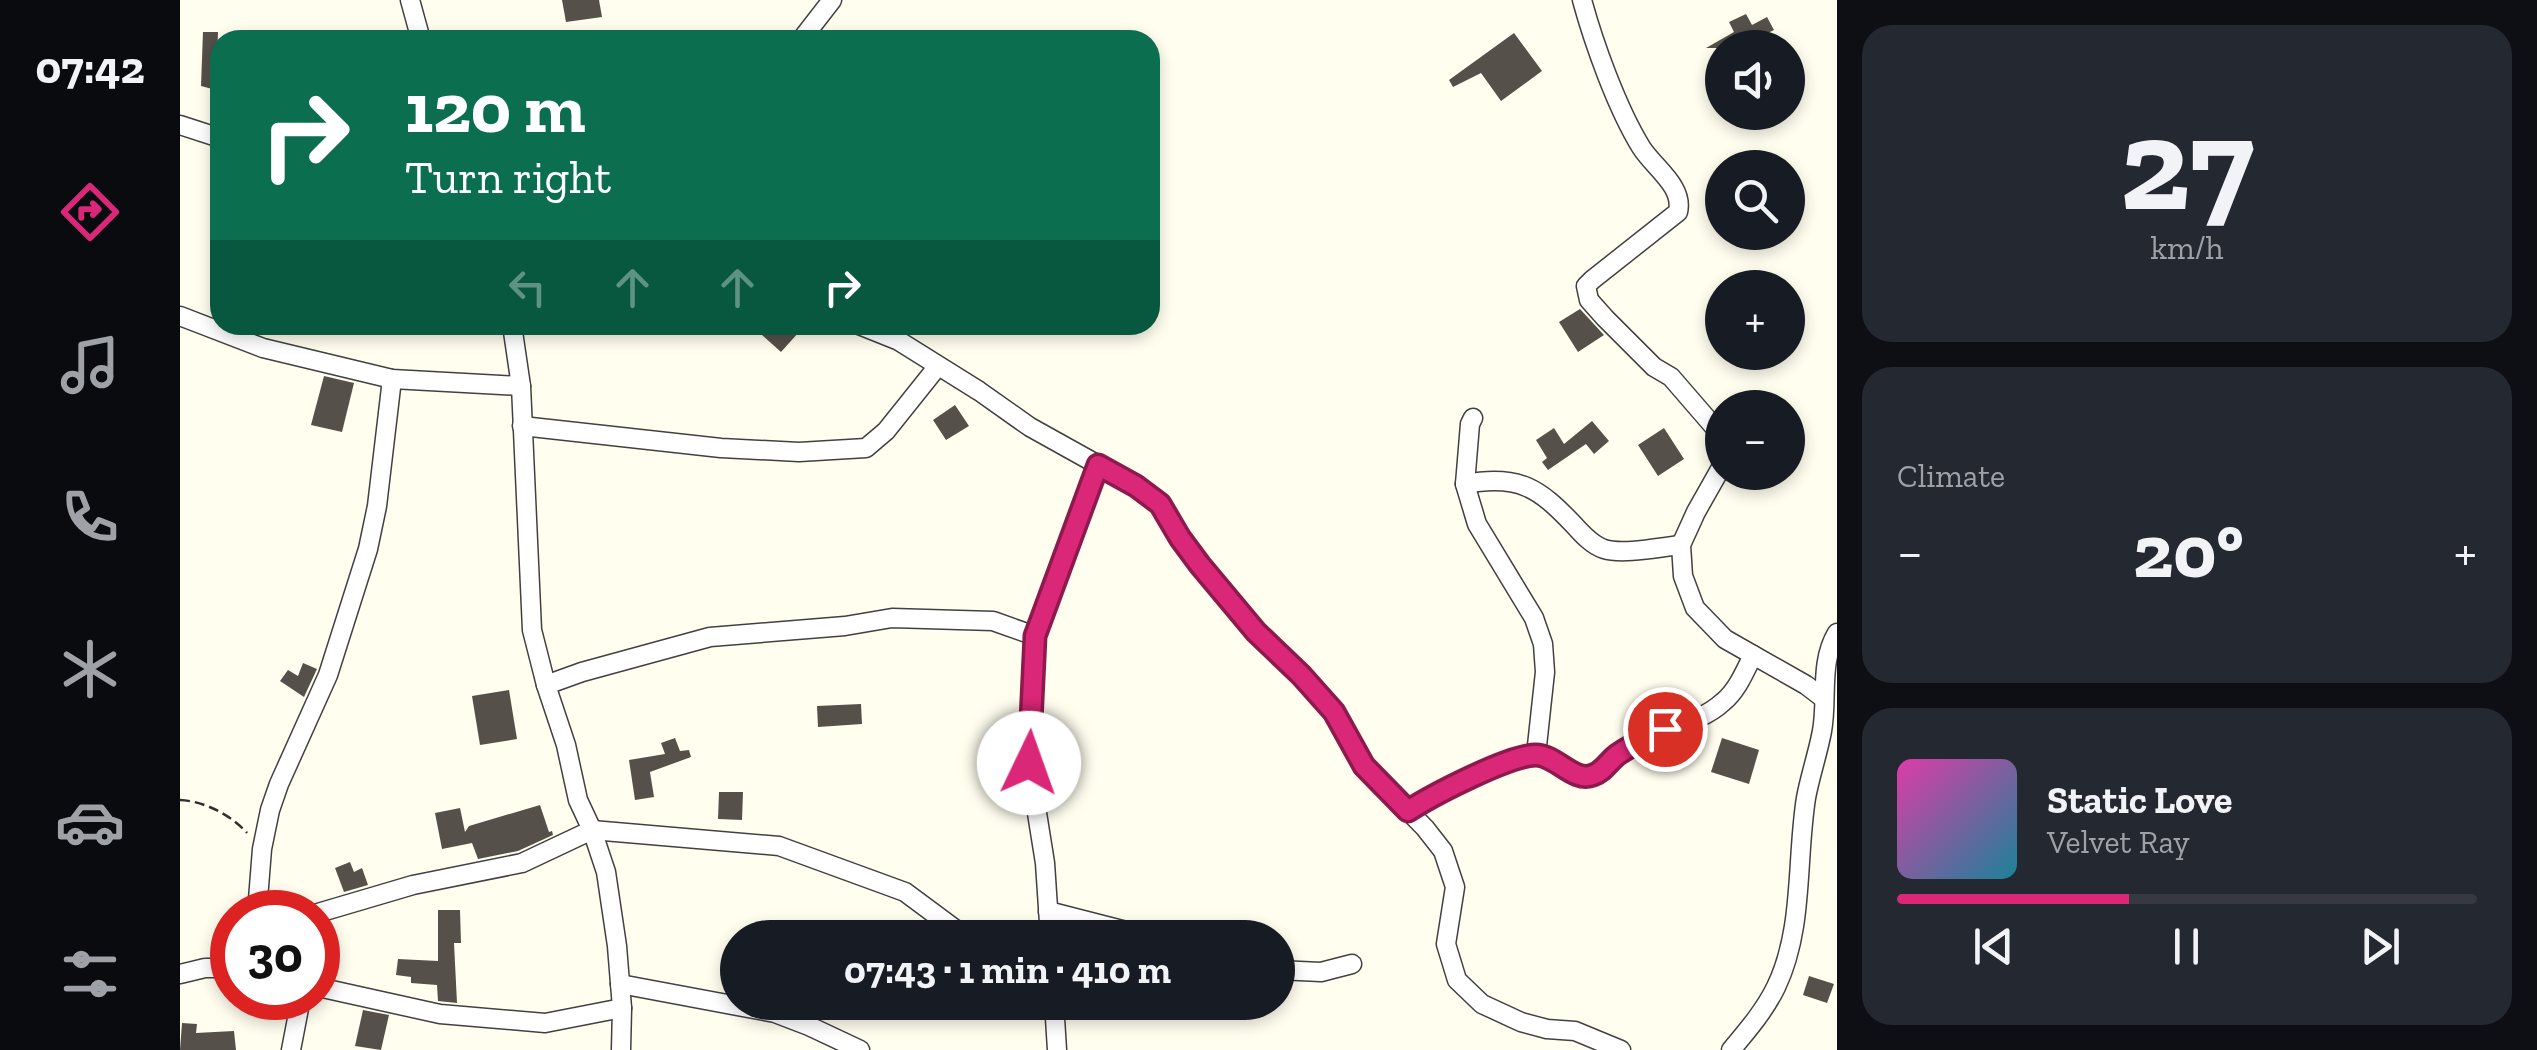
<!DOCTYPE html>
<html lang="en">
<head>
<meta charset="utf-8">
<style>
  body { margin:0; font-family:"Zilla Slab",serif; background:#242831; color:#f1f3f6; height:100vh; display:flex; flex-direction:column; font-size:38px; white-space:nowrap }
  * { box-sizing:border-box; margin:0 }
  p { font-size:32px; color:#9ea1a6 }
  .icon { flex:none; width:55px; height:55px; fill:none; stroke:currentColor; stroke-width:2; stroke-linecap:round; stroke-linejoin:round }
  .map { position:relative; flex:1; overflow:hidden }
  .drawer { display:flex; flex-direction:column; gap:25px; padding:25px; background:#0d0f14; width:700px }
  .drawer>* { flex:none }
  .banner { position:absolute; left:30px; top:30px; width:950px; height:305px; border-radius:30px; box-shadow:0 5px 15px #0003; background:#0b6e4f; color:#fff; overflow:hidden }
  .buttons { position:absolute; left:1525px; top:30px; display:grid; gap:20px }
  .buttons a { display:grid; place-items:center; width:100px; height:100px; border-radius:50%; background:#171b24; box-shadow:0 5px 15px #0003; font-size:50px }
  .speed { position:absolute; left:30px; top:890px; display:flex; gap:20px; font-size:50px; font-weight:700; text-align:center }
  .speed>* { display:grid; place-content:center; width:130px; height:130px; border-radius:50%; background:#171b24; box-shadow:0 5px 15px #0003; line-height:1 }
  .speed .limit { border:15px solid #d22; background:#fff; color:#111 }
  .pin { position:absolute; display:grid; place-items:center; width:85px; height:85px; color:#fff; margin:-42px; border:5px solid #fff; border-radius:50%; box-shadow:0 2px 10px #0007 }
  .me { position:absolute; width:110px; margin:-55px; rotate:3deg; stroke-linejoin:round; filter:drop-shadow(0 0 8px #0008) }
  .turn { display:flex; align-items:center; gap:35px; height:210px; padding:0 30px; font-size:45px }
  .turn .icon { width:130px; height:130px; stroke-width:2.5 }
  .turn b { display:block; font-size:70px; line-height:85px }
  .lanes { display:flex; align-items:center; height:95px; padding:0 30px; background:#0003; justify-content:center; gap:50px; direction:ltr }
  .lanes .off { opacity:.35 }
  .big { font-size:75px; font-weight:800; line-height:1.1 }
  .drawer .widget { flex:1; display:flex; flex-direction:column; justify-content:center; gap:15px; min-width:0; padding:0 35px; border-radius:30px; background:#242831 }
  .drawer .dial { align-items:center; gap:0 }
  .dial b { font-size:130px; line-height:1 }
  .song { display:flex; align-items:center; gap:30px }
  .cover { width:120px; height:120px; border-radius:15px; background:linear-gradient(135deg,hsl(320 70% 55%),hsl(190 70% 35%)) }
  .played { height:10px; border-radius:5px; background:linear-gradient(90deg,#db2777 40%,#363941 40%) }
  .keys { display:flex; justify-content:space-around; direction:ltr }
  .heat { display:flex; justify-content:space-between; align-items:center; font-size:55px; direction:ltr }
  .trip { position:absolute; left:540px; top:920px; width:575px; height:100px; border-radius:50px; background:#171b24; box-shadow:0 5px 15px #0003; font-weight:800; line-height:100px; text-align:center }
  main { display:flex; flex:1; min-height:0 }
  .tab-bar { display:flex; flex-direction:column; width:180px; justify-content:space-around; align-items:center; background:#090b0e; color:#9ea1a6 }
  .tab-bar .icon { width:70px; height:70px }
  .tab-bar .active { color:#db2777 }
  .tab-bar b { font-size:45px; color:#f1f3f6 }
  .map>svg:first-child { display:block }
  .building { fill:#56504a }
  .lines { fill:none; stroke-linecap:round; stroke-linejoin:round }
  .minor-casing { stroke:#414141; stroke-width:21 }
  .path { stroke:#303030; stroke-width:2.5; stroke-dasharray:10 5; stroke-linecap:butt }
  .minor { stroke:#fff; stroke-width:18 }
  .route-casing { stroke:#8e194d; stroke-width:25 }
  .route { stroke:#db2777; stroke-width:18 }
</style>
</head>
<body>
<main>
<nav class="tab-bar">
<b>07:42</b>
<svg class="icon active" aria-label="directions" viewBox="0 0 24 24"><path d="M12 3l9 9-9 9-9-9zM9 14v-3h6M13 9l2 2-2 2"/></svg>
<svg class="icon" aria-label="music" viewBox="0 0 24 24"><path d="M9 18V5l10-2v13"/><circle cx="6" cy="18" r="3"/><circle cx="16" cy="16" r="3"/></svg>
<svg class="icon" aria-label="phone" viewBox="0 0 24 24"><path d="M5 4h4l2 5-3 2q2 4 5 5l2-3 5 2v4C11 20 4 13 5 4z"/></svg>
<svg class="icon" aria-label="climate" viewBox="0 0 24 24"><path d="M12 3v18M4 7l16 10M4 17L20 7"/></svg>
<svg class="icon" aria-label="car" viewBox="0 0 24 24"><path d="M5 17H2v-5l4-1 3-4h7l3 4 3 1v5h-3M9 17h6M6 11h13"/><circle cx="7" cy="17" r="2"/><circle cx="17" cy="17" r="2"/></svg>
<svg class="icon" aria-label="filters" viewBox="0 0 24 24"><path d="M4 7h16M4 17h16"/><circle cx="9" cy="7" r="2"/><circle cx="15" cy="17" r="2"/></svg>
</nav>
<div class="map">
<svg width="1657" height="1050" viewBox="0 0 1657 1050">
  <rect width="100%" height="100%" fill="#fffeef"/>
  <g class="building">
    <polygon points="382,0 419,0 422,17 386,22"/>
    <polygon points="1566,14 1572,25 1587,17 1594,30 1578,38 1583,48 1526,48 1554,32 1549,22"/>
    <polygon points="23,32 38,32 36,90 21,86"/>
    <polygon points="1334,33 1362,71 1321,101 1301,73 1273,87 1269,80"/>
    <polygon points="1400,309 1424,335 1398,352 1379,322"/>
    <polygon points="571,325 611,325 619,332 601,352"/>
    <polygon points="144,376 174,383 162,432 131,425"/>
    <polygon points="775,405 789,426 766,440 753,420"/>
    <polygon points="1412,421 1429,441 1414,454 1406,444 1368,470 1362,462 1367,458 1356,440 1374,428 1384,444"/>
    <polygon points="1484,428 1504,459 1478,476 1458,445"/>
    <polygon points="123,663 137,669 124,697 100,681 108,670 118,676"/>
    <polygon points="329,690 337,739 300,745 292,696"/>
    <polygon points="681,704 682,724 638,727 637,706"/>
    <polygon points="495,738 500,751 509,750 511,757 470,772 474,797 455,800 449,760 485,754 481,743"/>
    <polygon points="1542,738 1579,750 1569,784 1531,772"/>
    <polygon points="539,792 563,792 562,820 538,819"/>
    <polygon points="360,805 369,832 372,831 373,835 338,851 298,859 292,843 262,849 255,813 280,808 285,832 289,826"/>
    <polygon points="170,862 174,872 182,868 188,885 164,892 155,868"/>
    <polygon points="258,910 280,910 281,943 274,943 277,1003 258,1001 257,985 231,983 231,977 216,975 218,959 258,961"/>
    <polygon points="1629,976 1654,984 1647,1003 1623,995"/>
    <polygon points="183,1010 209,1015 201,1050 175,1046"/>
    <polygon points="2,1023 17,1024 16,1033 54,1031 56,1050 0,1050"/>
  </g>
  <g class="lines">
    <defs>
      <g id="minor">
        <polyline points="230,0 241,40"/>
        <path d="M1402,0C1414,44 1437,108 1461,147C1474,168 1504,186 1498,212L1412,280L1406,286L1409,300L1425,318L1474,367L1491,377L1542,436"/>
        <polyline points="621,40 652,0"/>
        <polyline points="0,125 40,138"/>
        <polyline points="0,316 83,348 212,379 341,386"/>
        <polyline points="332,325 341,386 352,630 366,685 386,745 398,800 412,830 426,872 437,946 442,1008 441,1050"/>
        <polyline points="679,325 719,341 799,391 850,427 956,486 981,505 1000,538 1021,565 1076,632 1121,675 1154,712 1184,766 1245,828 1263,851 1275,887 1266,944 1277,980 1302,1004 1341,1022 1367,1029 1395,1031 1441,1050"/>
        <polyline points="1293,418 1290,424 1285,484 1297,524 1354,618 1363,644 1365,672 1356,755"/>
        <polyline points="342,426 541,448 619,452 686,448 706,431 758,366"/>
        <polyline points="1542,466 1516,512 1501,545 1503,576 1515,608 1545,639 1626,685 1643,698"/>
        <path d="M1285,484C1339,474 1359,488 1394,525C1402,534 1412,545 1424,549C1443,555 1481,547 1501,545"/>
        <polyline points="366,685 402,672 530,637 665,626 712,618 813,621 855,636"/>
        <path d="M1227,811C1252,795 1336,750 1363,756C1381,760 1393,777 1412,776C1428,766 1439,751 1456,742C1485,727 1519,724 1543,702C1557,691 1565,671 1573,655"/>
        <polyline points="868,911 946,931 963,938"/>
        <polyline points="77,912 82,849 90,810 99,784 148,675 188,549 197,506 212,379"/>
        <polyline points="138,913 233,885 342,863 412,830 599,846 725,892 787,938"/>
        <polyline points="870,938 865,863 849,763 855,636 918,465"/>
        <polyline points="1098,970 1141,972 1172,964"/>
        <polyline points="0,974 25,968 52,968"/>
        <polyline points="440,984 595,1013 629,1026 680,1050"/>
        <polyline points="138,987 260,1014 365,1023 442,1008"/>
        <polyline points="874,1002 877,1050"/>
        <polyline points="111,1050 121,998"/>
        <path d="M1551,1050C1567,1031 1585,1010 1596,987C1624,929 1616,861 1626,798C1630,776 1638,753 1642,731C1648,698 1639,663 1657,633"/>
      </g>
    </defs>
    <use href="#minor" class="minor-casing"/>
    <path class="path" d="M0,800C24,801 51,815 67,833"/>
    <use href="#minor" class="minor"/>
  </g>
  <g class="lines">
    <defs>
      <path id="route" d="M849,763L855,636L918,465L956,486L980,504L1000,538L1020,565L1076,632L1121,675L1154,712L1184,766L1228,811C1251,796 1329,755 1356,755C1376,755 1394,783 1413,775C1423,772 1429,761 1437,755C1452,744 1469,737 1485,729"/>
    </defs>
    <use href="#route" class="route-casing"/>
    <use href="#route" class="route"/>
  </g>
</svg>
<div class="buttons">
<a><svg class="icon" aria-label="sound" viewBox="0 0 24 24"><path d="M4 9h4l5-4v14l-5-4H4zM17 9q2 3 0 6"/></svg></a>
<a><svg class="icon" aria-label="search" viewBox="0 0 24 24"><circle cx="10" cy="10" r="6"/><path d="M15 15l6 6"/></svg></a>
<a>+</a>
<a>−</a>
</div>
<div class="speed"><div class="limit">30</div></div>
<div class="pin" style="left:1485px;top:729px;background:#d93025"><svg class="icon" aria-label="arrive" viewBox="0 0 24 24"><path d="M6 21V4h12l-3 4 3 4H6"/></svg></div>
<svg class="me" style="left:849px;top:763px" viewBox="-20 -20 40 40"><circle r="19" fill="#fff"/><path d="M0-13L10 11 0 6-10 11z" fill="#db2777"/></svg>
<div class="trip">07:43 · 1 min · 410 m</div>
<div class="banner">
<div class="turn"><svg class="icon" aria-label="right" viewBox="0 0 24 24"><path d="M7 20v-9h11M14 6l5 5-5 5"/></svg><div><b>120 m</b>Turn right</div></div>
<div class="lanes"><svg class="icon off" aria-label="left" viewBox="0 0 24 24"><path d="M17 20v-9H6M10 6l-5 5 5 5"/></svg><svg class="icon off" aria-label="ahead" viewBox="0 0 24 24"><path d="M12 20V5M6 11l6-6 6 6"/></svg><svg class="icon off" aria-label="ahead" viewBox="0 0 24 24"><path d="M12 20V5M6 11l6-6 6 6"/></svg><svg class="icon" aria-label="right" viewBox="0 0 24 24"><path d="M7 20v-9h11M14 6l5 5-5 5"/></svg></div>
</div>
</div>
<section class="drawer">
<div class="widget dial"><b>27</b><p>km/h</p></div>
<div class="widget"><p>Climate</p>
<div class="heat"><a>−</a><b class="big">20°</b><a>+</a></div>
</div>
<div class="widget">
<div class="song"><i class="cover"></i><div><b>Static Love</b><p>Velvet Ray</p></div></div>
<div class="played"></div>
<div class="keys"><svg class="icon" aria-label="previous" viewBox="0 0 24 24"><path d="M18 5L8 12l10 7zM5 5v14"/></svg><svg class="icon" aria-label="pause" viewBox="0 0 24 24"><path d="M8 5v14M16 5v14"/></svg><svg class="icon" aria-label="next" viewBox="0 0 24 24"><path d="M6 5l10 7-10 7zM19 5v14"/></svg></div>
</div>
</section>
</main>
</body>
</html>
